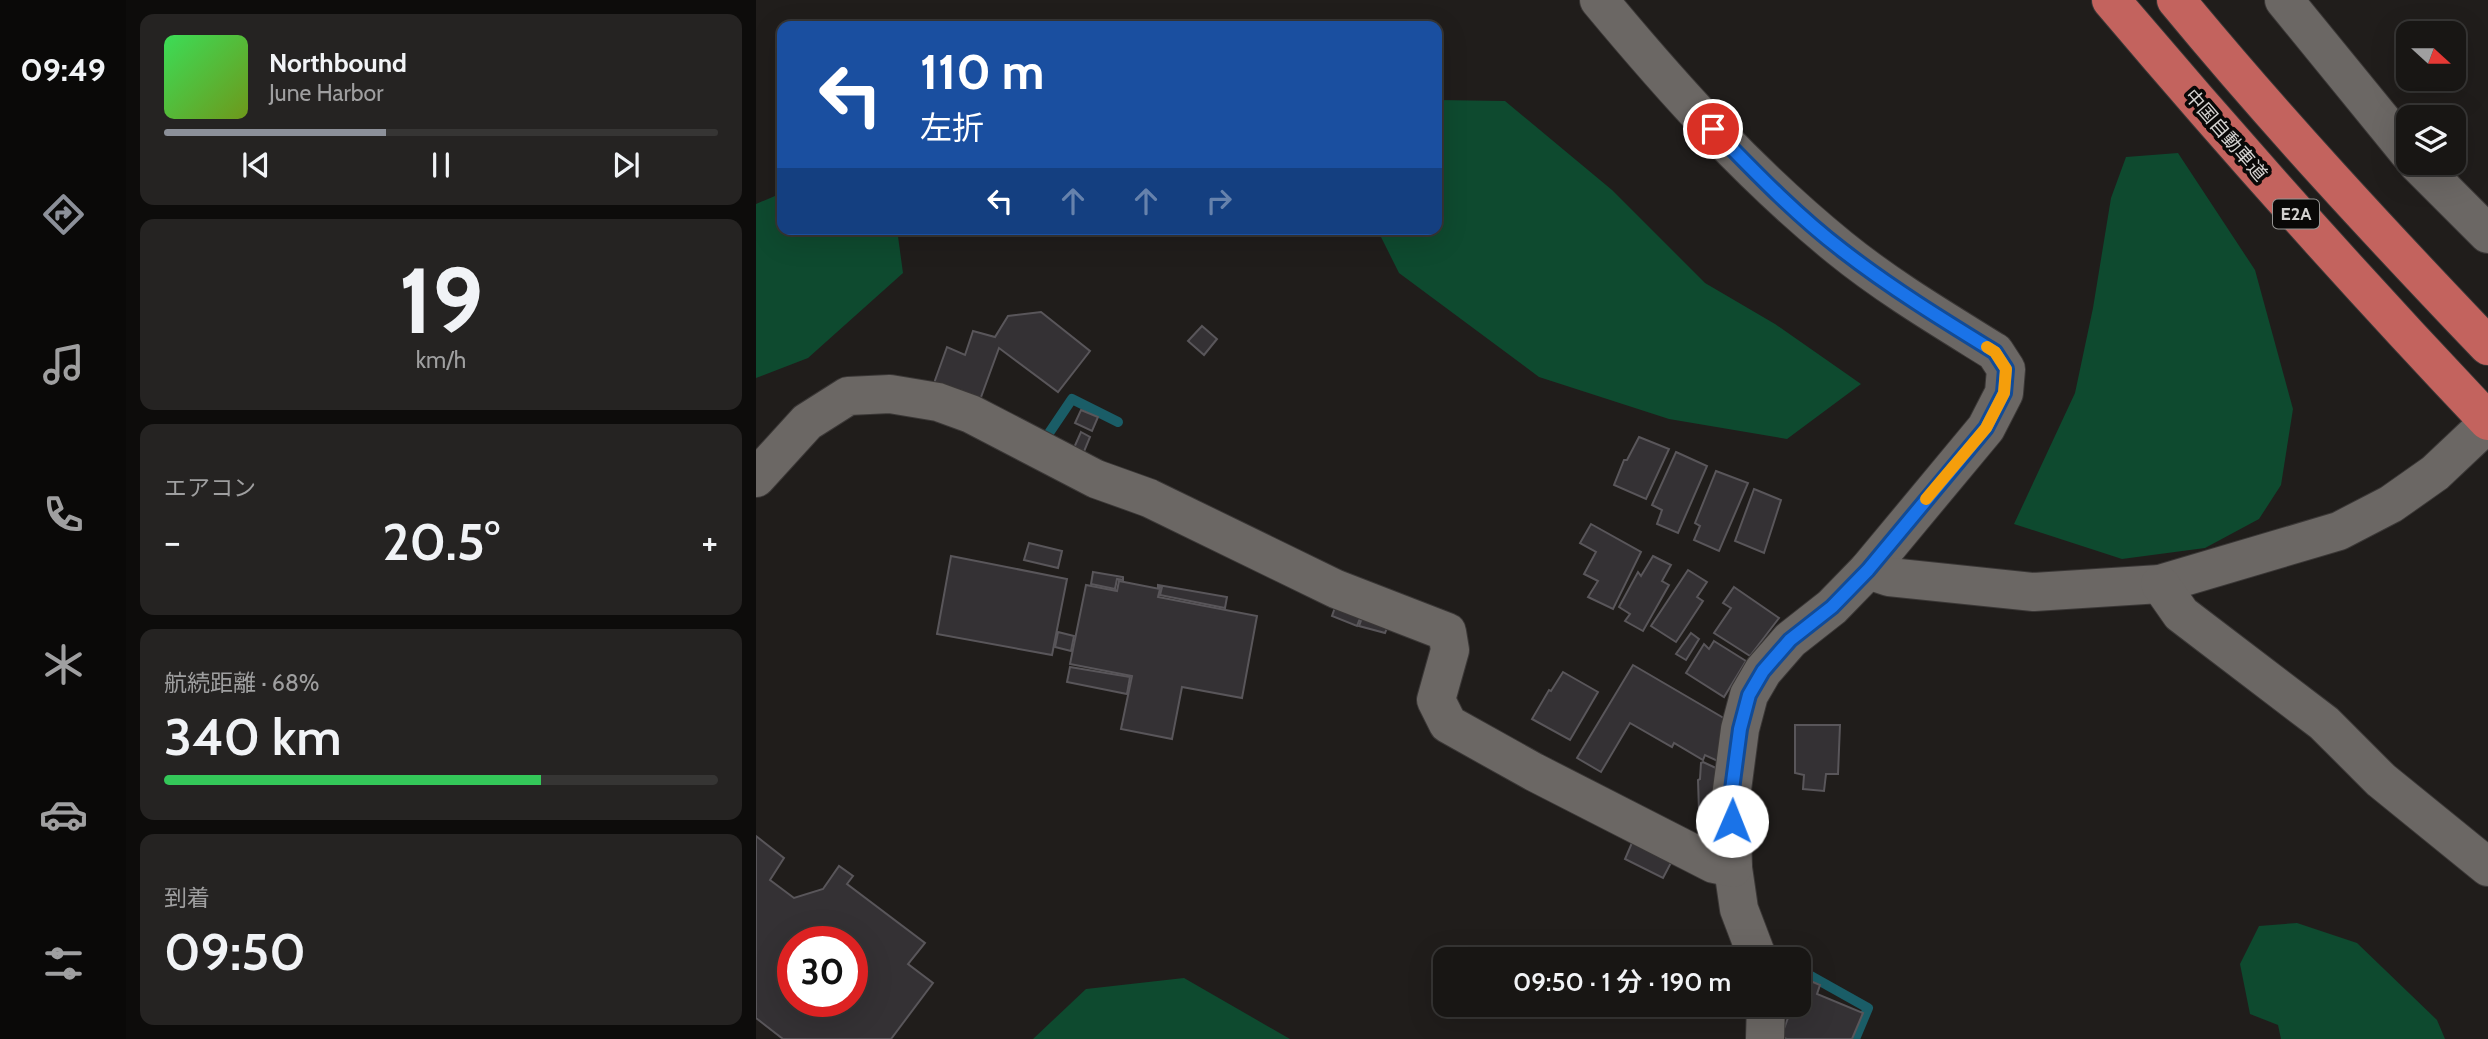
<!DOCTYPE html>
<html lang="ja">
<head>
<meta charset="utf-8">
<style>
  body { margin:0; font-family:Cabin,"Noto Sans JP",sans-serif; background:#252322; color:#f1f3f6; height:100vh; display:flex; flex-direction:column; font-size:26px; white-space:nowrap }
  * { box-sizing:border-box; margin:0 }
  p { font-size:23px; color:#9f9fa0 }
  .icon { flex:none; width:38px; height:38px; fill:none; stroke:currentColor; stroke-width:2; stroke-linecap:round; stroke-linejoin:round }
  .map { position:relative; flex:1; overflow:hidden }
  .side { display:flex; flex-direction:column; gap:14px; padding:14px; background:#0d0c0b; width:630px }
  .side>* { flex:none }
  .guide { position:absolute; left:21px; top:21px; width:665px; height:214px; border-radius:14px; box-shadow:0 7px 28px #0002,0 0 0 2px #363534; background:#1a4fa0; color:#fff; overflow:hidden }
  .needle { width:46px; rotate:111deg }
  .fabs { position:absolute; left:1640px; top:21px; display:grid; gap:14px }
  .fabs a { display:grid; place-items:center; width:70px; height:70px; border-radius:14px; background:#181614; box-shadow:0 7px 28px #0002,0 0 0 2px #363534; font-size:35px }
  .speed { position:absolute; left:21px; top:926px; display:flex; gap:14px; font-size:35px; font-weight:700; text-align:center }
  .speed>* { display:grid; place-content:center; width:91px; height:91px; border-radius:50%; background:#181614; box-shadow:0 7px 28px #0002,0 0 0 2px #363534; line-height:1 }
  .speed .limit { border:10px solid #d22; background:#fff; color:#111 }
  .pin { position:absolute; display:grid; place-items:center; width:60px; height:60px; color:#fff; margin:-30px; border:4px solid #fff; border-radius:50%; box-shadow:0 2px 7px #0007 }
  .me { position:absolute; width:77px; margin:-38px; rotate:1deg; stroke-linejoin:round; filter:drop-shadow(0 0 5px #0008) }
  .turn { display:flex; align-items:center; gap:24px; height:147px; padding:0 28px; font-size:32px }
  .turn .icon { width:91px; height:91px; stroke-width:2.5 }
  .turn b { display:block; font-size:49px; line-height:60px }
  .lanes { display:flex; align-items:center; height:66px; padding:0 28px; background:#0003; justify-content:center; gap:35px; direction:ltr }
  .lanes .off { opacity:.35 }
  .big { font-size:52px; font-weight:600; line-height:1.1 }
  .side .card { flex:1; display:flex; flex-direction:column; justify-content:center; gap:10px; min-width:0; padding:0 24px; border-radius:14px; background:#252322 }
  .side .dial { align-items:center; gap:0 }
  .dial b { font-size:91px; line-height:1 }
  .song { display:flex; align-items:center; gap:21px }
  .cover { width:84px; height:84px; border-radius:10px; background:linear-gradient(135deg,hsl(130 70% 55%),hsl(80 70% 35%)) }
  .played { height:7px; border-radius:4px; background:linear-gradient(90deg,#8c9099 40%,#363534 40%) }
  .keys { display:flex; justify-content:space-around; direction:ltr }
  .heat { display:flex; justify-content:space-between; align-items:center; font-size:38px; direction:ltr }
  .charge { height:10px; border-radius:5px; background:linear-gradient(90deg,#34c759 68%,#363534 0) }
  .trip { position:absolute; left:677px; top:947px; width:378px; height:70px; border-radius:14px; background:#181614; box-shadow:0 7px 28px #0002,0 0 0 2px #363534; font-weight:600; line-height:70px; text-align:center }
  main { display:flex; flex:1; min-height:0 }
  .dock { display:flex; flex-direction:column; width:126px; justify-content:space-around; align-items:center; background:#0a0908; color:#9f9fa0 }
  .dock .icon { width:49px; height:49px }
  .dock .selected { color:#8c9099 }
  .dock b { font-size:32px; color:#f1f3f6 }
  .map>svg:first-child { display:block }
  .green { fill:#0e4a2f }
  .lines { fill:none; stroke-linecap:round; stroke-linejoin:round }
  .stream { stroke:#1a5d67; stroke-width:10 }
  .building { fill:#343134; stroke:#59565a; stroke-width:2; fill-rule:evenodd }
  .minor-casing { stroke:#3a3736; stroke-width:40 }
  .highway-casing { stroke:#3a3736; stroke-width:40 }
  .minor { stroke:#6b6764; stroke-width:38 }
  .highway { stroke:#c3635e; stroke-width:38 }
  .route-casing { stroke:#114b97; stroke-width:18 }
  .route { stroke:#1a73e8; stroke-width:12 }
  .slow { stroke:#f59e0b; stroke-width:12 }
  .labels { text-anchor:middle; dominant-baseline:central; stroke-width:7; stroke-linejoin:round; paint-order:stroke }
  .shield { fill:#090807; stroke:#969593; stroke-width:2 }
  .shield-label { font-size:18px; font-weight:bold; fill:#d3d1cf }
  .street-label { font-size:19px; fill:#d3d1cf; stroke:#090807 }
</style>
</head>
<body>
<main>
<nav class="dock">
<b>09:49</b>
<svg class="icon selected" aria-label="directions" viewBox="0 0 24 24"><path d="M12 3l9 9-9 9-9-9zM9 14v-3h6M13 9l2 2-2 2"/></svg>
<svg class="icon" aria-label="music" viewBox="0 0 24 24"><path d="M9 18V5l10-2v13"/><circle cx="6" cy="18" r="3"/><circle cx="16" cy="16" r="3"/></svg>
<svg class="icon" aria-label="phone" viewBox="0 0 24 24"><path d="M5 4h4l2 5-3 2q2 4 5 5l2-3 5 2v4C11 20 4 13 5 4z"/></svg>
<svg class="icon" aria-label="climate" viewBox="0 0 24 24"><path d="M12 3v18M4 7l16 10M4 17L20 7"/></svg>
<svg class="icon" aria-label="car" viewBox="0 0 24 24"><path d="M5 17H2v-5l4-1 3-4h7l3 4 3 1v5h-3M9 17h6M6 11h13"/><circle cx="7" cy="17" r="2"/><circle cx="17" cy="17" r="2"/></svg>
<svg class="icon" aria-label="filters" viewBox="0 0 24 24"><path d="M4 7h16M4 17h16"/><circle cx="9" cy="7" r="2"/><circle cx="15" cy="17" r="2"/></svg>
</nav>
<section class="side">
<div class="card">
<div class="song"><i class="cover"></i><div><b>Northbound</b><p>June Harbor</p></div></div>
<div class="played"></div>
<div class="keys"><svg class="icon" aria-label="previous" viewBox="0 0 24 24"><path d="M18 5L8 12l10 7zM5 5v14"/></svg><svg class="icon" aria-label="pause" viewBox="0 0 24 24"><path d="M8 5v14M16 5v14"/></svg><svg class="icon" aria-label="next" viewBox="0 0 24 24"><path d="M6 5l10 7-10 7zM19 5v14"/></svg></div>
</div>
<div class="card dial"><b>19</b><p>km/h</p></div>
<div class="card"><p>エアコン</p>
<div class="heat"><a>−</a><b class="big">20.5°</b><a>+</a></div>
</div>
<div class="card"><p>航続距離 · 68%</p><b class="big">340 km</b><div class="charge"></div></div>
<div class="card"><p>到着</p><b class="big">09:50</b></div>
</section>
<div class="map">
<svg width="1732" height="1039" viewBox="0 0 1732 1039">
  <rect width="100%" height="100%" fill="#201d1b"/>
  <g class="green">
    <polygon points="681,100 749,101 856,190 949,283 1019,324 1105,384 1031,439 913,419 783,377 643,273 621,229 681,229"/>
    <polygon points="1422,153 1499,270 1537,409 1525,485 1503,519 1449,548 1366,559 1258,524 1319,393 1337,308 1355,198 1370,157"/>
    <polygon points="26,193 26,229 141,229 147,273 52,358 0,378 0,204"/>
    <polygon points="1541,923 1601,943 1681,1020 1689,1039 1525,1039 1522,1025 1494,1014 1484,964 1503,926"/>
    <polygon points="428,978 534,1039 277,1039 330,989"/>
  </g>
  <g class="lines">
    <g class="stream">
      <polyline points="289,439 316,399 362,422"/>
      <polyline points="1043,972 1046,971 1112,1008 1099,1039"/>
    </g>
  </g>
  <g class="building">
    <polygon points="285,312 334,351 302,392 243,348 221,408 177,386 191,347 209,355 217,331 239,337 252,316"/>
    <polygon points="446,326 461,339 448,355 432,341"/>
    <polygon points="325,410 342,417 336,431 319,423"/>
    <polygon points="325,432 334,437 327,454 317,450"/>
    <polygon points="883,437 913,449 890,499 858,485 868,460 871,460"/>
    <polygon points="920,452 951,466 922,533 901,524 906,510 896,505"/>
    <polygon points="960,471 992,483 963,551 938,540 944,526 939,523"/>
    <polygon points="998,489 1025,500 1008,553 979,541"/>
    <polygon points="835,524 885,552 857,609 832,597 842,581 828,574 840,552 824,543"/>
    <polygon points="273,543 306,551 302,568 268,560"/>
    <polygon points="195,556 311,579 296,655 181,634"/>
    <polygon points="897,556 915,565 906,581 913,585 887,631 869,621 874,614 863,607 882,572 885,576"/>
    <polygon points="932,570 951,582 941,597 947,601 920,642 895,626"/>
    <polygon points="337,572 367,577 367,580 361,579 359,589 335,584"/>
    <polygon points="363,581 404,589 402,597 501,616 486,698 426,687 416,739 365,729 376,676 314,664 330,585 361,591"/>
    <polygon points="402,585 471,597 469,608 404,595 406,587 402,587"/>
    <polygon points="978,587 1023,618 994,656 958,633 975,608 967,603"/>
    <polygon points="582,599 608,609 601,626 576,616"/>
    <polygon points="609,610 635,618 629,633 603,626"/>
    <polygon points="302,632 318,636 315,651 299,647"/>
    <polygon points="935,633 943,639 930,660 920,654"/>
    <polygon points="958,641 990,661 968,697 930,673 948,644 953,649"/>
    <polygon points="877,665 971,720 966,763 949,755 947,760 918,743 916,747 874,723 845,772 821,758"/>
    <polygon points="314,667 374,677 371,694 311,682"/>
    <polygon points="807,672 842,692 814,740 776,719 793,690 795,691"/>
    <polygon points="1039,725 1084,725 1082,774 1070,774 1068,791 1047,789 1048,775 1039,773"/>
    <polygon points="947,762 960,768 962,812 943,811 942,780 944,779 945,763"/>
    <path d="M0,836L28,858L14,880L38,898L67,889L83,866L97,876L91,884L169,943L152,964L177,983L135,1039H27L0,1018ZM37,942H96V1001H37Z"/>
    <polygon points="878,838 918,857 907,878 869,859"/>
    <polygon points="1043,976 1064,985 1061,994 1107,1013 1096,1039 1031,1039 1025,1037 1037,1004 1043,1004"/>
  </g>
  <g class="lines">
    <defs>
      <g id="minor">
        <path d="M843,0C917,89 994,175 1084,248C1132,287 1186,319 1239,352L1250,369L1248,393L1230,428L1112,570L1076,607L1034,640L1007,671L993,695L984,729L975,797L977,868L983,909L1002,959"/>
        <polyline points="1528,0 1652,152"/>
        <polyline points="1661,163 1732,234"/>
        <polyline points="0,478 51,422 92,396 134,394 182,402 215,414 340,479 393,498 580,589 691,632 694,650 680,700 692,724 778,772 958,864 977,868"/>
        <polyline points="1112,570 1133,577 1278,592 1404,584 1583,531 1635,504 1679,473 1732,423"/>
        <polyline points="1404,584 1425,614 1568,723 1625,780 1732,867"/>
        <polyline points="1009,1039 1010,1004"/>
      </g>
      <g id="highway">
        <path d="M1355,0C1477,144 1602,284 1732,421"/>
        <path d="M1420,0C1519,120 1625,234 1732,346"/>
      </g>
    </defs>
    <use href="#minor" class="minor-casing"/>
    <use href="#highway" class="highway-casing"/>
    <use href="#minor" class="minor"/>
    <use href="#highway" class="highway"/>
  </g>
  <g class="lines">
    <defs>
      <path id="route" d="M957,129C998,171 1039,214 1086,250C1135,288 1187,320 1239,352L1250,369L1248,393L1230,428L1112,570L1076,607L1034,640L1007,671L993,695L984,729L975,797L976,821"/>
    </defs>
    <use href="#route" class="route-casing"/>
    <use href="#route" class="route"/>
    <polyline class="slow" points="1170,499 1230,428 1248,393 1250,369 1239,352 1231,347"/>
  </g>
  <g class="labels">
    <rect class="shield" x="1517" y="199.5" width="46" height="29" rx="5"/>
    <g class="shield-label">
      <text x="1540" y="214">E2A</text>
    </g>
    <g class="street-label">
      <text transform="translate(1470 135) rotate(49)">中国自動車道</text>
    </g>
  </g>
</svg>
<div class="fabs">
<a><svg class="needle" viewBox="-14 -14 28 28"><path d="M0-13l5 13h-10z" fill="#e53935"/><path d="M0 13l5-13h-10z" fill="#9f9fa0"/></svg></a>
<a><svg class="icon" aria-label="layers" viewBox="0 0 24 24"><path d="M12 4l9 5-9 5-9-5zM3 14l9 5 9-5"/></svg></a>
</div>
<div class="speed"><div class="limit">30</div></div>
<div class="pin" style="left:957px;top:129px;background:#d93025"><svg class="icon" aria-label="arrive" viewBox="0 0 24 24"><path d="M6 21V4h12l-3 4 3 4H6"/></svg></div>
<svg class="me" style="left:976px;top:821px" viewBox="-20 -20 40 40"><circle r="19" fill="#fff"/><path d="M0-13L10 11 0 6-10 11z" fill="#1a73e8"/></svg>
<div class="trip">09:50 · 1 分 · 190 m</div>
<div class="guide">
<div class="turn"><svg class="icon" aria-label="left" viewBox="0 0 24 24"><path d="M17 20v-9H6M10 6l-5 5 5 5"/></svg><div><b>110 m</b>左折</div></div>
<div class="lanes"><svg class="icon" aria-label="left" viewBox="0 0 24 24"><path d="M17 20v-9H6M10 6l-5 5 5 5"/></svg><svg class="icon off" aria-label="ahead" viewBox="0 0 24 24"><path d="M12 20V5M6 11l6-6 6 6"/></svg><svg class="icon off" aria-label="ahead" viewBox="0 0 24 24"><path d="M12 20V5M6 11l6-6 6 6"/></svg><svg class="icon off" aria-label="right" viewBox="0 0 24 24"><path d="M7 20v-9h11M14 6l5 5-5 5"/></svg></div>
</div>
</div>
</main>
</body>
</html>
